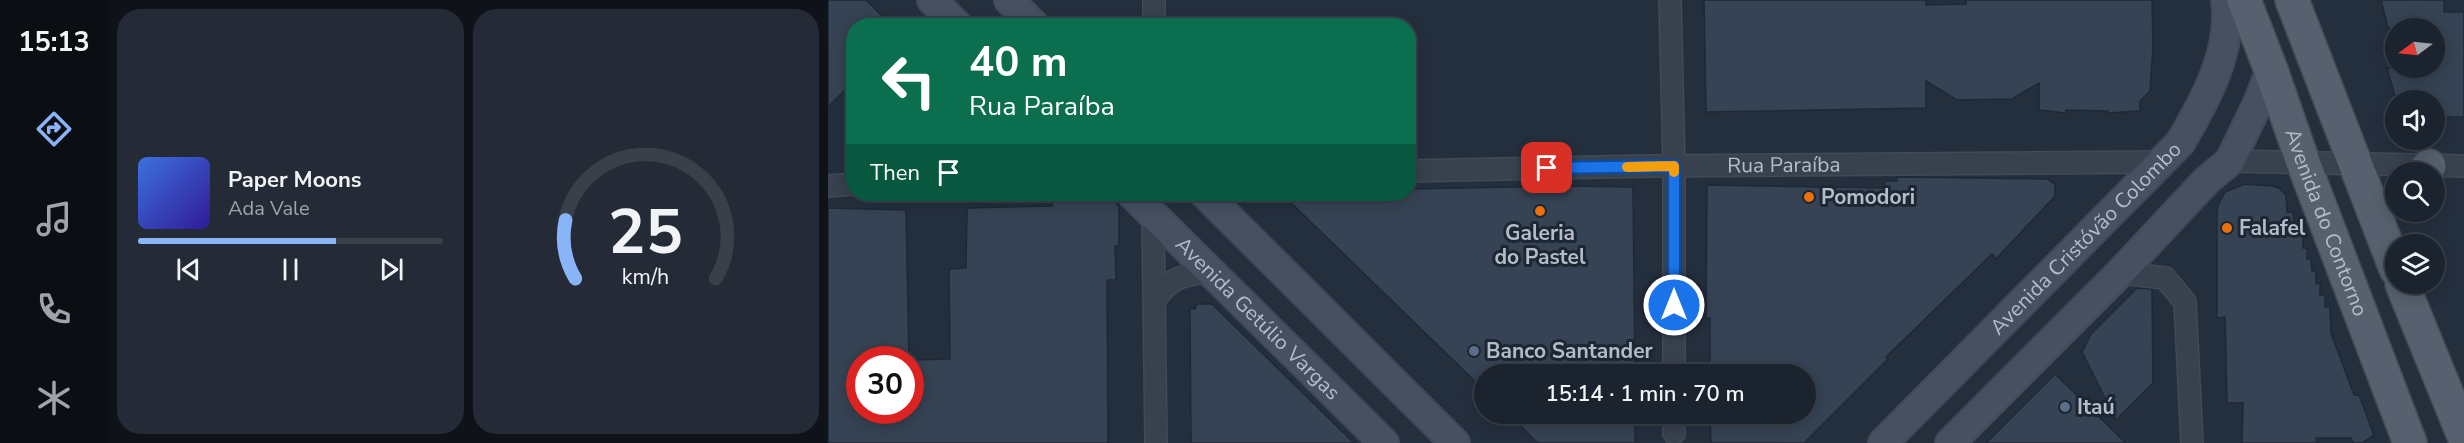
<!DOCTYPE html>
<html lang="en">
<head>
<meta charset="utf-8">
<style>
  body { margin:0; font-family:"Nunito Sans",sans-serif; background:#242b36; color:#f1f3f6; height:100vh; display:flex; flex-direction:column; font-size:22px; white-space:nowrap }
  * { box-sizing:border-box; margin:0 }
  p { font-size:20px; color:#a0a4aa }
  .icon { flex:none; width:33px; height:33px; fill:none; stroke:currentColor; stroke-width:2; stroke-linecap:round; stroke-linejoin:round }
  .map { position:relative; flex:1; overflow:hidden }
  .drawer { display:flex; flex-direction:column; gap:9px; padding:9px; background:#0f1319; width:720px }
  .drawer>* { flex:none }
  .hud { position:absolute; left:18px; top:18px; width:570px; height:183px; border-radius:24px; box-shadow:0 3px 15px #0003,0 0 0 2px #39404a; background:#0b6e4f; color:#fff; overflow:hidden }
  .needle { width:39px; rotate:255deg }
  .buttons { position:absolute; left:1557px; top:18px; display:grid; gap:12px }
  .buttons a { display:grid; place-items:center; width:60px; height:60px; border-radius:50%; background:#1b232e; box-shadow:0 3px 15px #0003,0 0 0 2px #39404a; font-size:30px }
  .speed { position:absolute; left:18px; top:346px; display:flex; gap:12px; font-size:30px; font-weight:700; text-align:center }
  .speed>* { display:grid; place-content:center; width:78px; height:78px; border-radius:50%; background:#1b232e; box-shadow:0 3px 15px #0003,0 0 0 2px #39404a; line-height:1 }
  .speed .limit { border:9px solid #d22; background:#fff; color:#111 }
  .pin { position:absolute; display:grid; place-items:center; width:51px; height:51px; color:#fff; margin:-26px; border-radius:12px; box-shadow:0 3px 9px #0006 }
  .me { position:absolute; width:66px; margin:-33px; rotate:0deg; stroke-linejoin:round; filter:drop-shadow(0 0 4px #0008) }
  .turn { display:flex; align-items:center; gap:21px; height:126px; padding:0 24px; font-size:27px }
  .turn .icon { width:78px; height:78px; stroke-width:2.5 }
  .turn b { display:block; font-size:42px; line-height:51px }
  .then { display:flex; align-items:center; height:57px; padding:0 24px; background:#0003; gap:12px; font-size:22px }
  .drawer .widget { flex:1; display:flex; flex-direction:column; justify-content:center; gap:9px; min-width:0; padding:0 21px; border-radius:24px; background:#242b36 }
  .drawer .dial { align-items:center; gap:0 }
  .dial svg { height:156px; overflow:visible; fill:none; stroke:#39404a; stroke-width:7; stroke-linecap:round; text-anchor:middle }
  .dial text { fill:#f1f3f6; stroke:none }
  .song { display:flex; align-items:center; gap:18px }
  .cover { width:72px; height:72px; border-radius:9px; background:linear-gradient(135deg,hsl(220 70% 55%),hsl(250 70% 35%)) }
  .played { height:6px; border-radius:3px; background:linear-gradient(90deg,#8ab4f8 65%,#39404a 65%) }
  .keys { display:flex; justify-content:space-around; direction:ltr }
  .drawer .tiles { flex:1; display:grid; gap:9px; grid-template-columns:repeat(2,1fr) }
  .trip { position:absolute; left:646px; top:364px; width:342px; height:60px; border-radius:30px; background:#1b232e; box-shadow:0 3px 15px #0003,0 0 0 2px #39404a; font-weight:600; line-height:60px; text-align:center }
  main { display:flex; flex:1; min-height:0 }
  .menu { display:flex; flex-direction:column; width:108px; justify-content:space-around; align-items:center; background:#0b0e12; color:#a0a4aa }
  .menu .icon { width:42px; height:42px }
  .menu .selected { color:#8ab4f8 }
  .menu b { font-size:27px; color:#f1f3f6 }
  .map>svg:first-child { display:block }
  .building { fill:#364354; stroke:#1f2835; stroke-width:1.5 }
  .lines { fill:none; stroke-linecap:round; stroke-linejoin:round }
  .street-casing { stroke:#414a57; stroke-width:24 }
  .secondary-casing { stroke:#414a57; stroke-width:32 }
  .primary-casing { stroke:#414a57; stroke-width:36 }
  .street { stroke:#38414e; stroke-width:21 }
  .secondary { stroke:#465061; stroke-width:28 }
  .primary { stroke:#56606e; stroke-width:33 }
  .route-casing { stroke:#114b97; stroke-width:15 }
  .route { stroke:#1a73e8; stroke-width:10 }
  .slow { stroke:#f59e0b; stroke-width:10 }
  .food-dot { fill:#e8710a; stroke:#1d2633; stroke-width:2 }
  .service-dot { fill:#5c6f8a; stroke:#1d2633; stroke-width:2 }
  .labels { text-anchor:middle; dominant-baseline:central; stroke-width:6; stroke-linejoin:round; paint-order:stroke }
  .street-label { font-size:21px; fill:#b4bcc9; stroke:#1d2633 }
  .poi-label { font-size:21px; font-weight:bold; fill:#b4bcc9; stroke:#1d2633; text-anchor:start }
</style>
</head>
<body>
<main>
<nav class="menu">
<b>15:13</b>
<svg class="icon selected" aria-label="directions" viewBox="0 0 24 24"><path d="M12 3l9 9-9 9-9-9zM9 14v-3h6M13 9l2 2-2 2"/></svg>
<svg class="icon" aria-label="music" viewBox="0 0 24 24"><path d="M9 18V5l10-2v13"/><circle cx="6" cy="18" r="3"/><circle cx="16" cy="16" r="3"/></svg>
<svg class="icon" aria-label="phone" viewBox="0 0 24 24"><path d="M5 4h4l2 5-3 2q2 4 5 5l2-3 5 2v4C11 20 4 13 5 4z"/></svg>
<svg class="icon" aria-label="climate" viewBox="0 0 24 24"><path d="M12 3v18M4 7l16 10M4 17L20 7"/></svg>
</nav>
<section class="drawer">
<div class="tiles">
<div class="widget">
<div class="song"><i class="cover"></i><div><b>Paper Moons</b><p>Ada Vale</p></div></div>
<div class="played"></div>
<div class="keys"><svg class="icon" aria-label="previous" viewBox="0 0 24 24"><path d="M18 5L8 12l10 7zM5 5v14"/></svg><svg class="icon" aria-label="pause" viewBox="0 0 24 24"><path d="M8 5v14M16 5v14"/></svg><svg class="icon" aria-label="next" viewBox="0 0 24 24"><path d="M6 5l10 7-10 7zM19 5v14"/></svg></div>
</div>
<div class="widget dial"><svg viewBox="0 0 100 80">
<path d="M14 69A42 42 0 1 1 86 69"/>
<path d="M14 69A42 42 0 0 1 9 39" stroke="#8ab4f8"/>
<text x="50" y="56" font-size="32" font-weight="700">25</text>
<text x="50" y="72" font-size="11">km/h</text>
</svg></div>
</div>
</section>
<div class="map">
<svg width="1636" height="443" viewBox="0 0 1636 443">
  <rect width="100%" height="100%" fill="#242f3e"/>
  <g class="building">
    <polygon points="0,0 38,0 64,26 26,26 26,81 0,107"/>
    <polygon points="876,0 1098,0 1098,5 1138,4 1138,0 1324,0 1325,47 1322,91 1312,101 1312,111 1280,113 1280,111 1238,110 1238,113 1211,110 1211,83 1184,99 1129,100 1098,81 1098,108 878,112"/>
    <polygon points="1553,0 1616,0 1616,12 1636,12 1636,117 1606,117 1606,100 1568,100 1559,68 1606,68 1606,28 1560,28"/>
    <polygon points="1069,177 1219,179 1227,184 1227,196 1168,259 1164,254 1058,357 1060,359 976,443 883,443 882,414 978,414 978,375 882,375 882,318 878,318 879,185 1056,188 1057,181 1069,181"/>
    <polygon points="1417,184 1444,186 1451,188 1458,195 1459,212 1465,212 1466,224 1470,224 1470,236 1475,236 1475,248 1479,248 1479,259 1483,259 1484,271 1488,271 1488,284 1492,283 1492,295 1497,295 1497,307 1502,306 1503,333 1526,395 1531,395 1546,435 1534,443 1525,443 1523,438 1488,438 1489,443 1414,443 1415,403 1399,403 1397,317 1389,318 1389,214 1390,205 1397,192"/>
    <polygon points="746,186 805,187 807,375 657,375 657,391 454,194 580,194 580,189"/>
    <polygon points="249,194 277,194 291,206 291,246 287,246 288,280 279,280 280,443 0,443 0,208 78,210 81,360 32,360 32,411 82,411 82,360 122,359 121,269 138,268 139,208 224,206 225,198"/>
    <polygon points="1309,288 1324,289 1325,383 1288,420 1254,352 1263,334"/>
    <polygon points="369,304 384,304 526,443 363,443 362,309 367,309"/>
    <polygon points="1227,374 1298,443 1158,443"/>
    <polygon points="680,414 807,414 807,443 710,443"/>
  </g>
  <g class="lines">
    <defs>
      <g id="street">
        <polyline points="326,0 326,26"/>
        <polyline points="842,0 846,166 846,375"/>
        <polyline points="1402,161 1636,166"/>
        <path id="s1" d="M580,171L821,166L1334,162"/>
        <polyline points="0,186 26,184"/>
        <polyline points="325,215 328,443"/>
        <polyline points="1292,273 1337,278 1357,302 1364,443"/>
        <path d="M326,301C342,277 354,276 381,271"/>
        <polyline points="846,433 846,414"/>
      </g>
      <g id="secondary">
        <polyline points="104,0 130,26"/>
        <polyline points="181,0 207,26"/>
        <path id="s2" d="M304,194L556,443"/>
        <polyline points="377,194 627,443"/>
        <path id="s3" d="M1055,443L1352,143C1377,101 1405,51 1398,0"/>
        <polyline points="1122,443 1292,273 1379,180 1402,161 1430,103 1443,70"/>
      </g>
      <g id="primary">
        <path id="s4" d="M1416,0L1443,70L1475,162L1582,443"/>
        <polyline points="1464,0 1568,269"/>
        <polyline points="1596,172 1601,166"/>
        <polyline points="1574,284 1636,436"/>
      </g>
    </defs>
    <use href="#street" class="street-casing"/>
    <use href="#secondary" class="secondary-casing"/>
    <use href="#primary" class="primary-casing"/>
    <use href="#street" class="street"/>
    <use href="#secondary" class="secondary"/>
    <use href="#primary" class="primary"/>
  </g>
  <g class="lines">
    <defs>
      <polyline id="route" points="719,168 846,166 846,305"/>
    </defs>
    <use href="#route" class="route-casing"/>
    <use href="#route" class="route"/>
    <polyline class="slow" points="799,167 846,166 846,172"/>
  </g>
  <g class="food-dot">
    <circle cx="981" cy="197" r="6"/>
    <circle cx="712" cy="211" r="6"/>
    <circle cx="1399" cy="228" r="6"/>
  </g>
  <g class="service-dot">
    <circle cx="646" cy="351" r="6"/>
    <circle cx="1237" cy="407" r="6"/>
  </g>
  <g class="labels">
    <g class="street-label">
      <text stroke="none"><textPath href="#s1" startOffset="376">Rua Paraíba</textPath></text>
      <text stroke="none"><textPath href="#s4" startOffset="237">Avenida do Contorno</textPath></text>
      <text stroke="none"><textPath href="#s3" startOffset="288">Avenida Cristóvão Colombo</textPath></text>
      <text stroke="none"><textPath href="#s2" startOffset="177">Avenida Getúlio Vargas</textPath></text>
    </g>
    <g class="poi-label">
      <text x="993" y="197">Pomodori</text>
      <text x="1411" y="228">Falafel</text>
      <text x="712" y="233" text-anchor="middle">Galeria<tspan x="712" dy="24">do Pastel</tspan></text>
      <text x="658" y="351">Banco Santander</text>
      <text x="1249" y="407">Itaú</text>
    </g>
  </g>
</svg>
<div class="buttons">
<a><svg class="needle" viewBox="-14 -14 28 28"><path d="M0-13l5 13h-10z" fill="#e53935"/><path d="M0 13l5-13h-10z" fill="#a0a4aa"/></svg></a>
<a><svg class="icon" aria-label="sound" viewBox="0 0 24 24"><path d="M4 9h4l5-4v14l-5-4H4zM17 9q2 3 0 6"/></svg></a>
<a><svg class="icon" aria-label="search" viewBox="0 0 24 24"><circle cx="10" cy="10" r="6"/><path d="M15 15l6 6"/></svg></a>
<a><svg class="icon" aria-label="layers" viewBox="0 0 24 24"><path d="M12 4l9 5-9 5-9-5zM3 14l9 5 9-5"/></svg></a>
</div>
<div class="speed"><div class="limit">30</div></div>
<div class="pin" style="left:719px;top:168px;background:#d93025"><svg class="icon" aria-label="arrive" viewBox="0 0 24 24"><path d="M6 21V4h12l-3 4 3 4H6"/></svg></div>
<svg class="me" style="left:846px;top:305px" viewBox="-20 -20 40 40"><circle r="17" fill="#1a73e8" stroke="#fff" stroke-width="3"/><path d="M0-11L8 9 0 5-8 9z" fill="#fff"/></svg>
<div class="trip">15:14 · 1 min · 70 m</div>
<div class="hud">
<div class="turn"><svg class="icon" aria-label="left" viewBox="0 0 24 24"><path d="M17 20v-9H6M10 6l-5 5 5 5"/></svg><div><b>40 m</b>Rua Paraíba</div></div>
<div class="then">Then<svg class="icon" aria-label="arrive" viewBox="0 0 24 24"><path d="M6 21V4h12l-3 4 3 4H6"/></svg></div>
</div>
</div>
</main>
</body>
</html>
